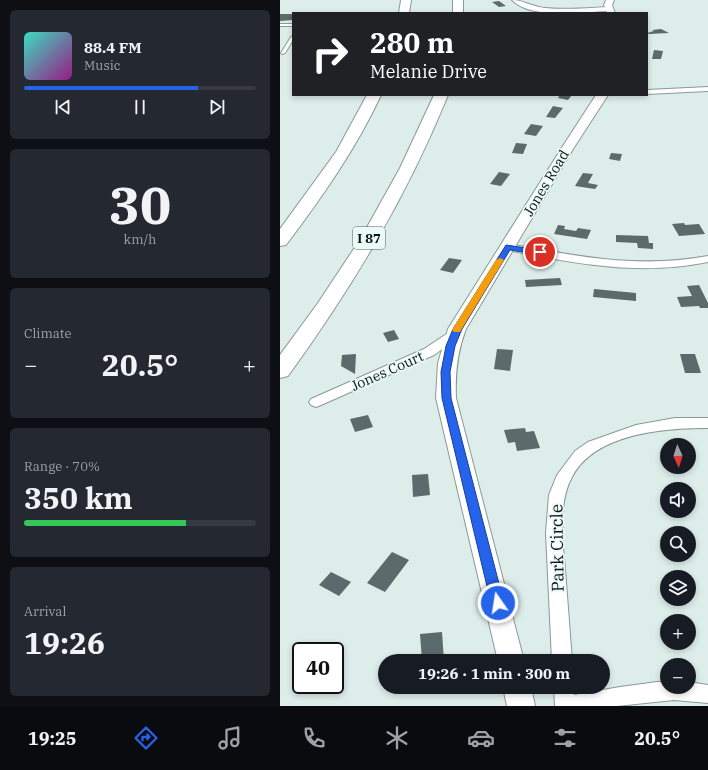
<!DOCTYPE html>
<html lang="en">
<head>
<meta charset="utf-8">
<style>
  body { margin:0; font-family:"IBM Plex Serif",serif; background:#242831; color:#f1f3f6; height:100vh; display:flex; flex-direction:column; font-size:15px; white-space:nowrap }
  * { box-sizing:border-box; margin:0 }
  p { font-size:13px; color:#9ea1a6 }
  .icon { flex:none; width:22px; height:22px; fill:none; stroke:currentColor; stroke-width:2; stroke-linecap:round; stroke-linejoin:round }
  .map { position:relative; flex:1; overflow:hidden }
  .panel { display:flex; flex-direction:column; gap:10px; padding:10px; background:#0d0f14; width:280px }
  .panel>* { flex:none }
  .guide { position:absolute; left:12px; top:12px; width:356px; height:84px; border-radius:0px; box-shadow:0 2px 6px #0003; background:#202124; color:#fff; overflow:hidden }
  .needle { width:26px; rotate:176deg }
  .buttons { position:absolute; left:380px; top:438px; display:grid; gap:8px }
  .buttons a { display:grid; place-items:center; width:36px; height:36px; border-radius:50%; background:#171b24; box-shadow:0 2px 6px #0003; font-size:20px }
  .speed { position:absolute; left:12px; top:642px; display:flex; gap:8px; font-size:20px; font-weight:700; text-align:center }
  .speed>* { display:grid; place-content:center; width:52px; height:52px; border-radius:50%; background:#171b24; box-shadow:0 2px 6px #0003; line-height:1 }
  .speed .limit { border:2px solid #111; border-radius:6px; background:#fff; color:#111 }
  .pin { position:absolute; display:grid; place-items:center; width:34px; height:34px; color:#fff; margin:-17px; border:2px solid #fff; border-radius:50%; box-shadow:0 1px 4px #0007 }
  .me { position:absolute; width:44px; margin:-22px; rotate:347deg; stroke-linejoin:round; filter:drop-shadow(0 0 3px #0008) }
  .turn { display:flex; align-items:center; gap:14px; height:84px; padding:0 12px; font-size:18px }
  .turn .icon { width:52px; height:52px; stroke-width:2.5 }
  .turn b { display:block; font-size:28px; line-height:34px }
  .big { font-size:30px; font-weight:800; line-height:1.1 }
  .panel .tile { flex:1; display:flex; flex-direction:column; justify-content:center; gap:6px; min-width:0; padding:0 14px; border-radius:6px; background:#242831 }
  .panel .dial { align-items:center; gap:0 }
  .dial b { font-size:52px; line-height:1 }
  .song { display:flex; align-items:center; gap:12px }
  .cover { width:48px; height:48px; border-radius:6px; background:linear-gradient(135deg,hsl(170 70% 55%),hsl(310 70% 35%)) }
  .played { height:4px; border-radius:2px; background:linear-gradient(90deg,#2563eb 75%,#363941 75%) }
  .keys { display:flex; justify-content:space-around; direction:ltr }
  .heat { display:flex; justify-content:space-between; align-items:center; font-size:22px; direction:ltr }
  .charge { height:6px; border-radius:3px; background:linear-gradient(90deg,#34c759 70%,#363941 0) }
  .trip { position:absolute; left:98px; top:654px; width:232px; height:40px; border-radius:20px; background:#171b24; box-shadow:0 2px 6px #0003; font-weight:800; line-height:40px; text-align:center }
  .tab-bar { display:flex; height:64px; justify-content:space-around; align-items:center; background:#090b0e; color:#9ea1a6 }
  .tab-bar .icon { width:28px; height:28px }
  .tab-bar .selected { color:#2563eb }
  .tab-bar b { font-size:18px; color:#f1f3f6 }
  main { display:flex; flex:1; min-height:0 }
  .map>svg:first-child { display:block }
  .building { fill:#5c6a6b }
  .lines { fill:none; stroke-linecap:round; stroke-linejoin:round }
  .lane-casing { stroke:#8a9995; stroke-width:2 }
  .street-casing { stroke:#8a9995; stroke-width:2 }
  .secondary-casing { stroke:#8a9995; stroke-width:2 }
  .highway-casing { stroke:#8a9995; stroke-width:2 }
  .lane { fill:#fff; fill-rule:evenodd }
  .street { fill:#fff; fill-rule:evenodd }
  .secondary { fill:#fff; fill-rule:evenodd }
  .highway { fill:#fff; fill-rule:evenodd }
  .route { fill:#2563eb; stroke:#184099 }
  .slow { fill:#f59e0b }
  .labels { text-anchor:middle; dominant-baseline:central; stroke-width:3.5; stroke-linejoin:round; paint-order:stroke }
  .shield { fill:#eafaf6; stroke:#525a58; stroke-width:1 }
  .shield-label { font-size:13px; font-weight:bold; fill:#111615 }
  .street-label { font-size:14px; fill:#111615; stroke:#eafaf6 }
  .near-street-label { font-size:17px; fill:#111615; stroke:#eafaf6 }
</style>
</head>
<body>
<main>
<section class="panel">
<div class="tile">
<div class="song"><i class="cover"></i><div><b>88.4 FM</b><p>Music</p></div></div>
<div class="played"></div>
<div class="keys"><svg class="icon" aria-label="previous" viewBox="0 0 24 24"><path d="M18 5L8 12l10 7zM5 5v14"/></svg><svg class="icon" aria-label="pause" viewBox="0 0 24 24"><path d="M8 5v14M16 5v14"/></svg><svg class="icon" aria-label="next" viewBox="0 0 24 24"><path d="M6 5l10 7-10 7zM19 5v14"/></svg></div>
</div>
<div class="tile dial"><b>30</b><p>km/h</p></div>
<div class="tile"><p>Climate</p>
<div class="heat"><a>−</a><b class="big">20.5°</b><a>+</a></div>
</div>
<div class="tile"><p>Range · 70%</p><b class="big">350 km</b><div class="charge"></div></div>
<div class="tile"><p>Arrival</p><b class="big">19:26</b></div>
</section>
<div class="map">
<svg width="428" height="706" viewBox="0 0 428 706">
  <rect width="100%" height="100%" fill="#ddede9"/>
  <g class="building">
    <polygon points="219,1 226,6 219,7 212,2"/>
    <polygon points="0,14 13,14 13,20 0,21"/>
    <polygon points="381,29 389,33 369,34 367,33 374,31 372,30"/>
    <polygon points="374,50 383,51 381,59 372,59"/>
    <polygon points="280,95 292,95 288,100 278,98"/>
    <polygon points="273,106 283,108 275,118 266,117"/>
    <polygon points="251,124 263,126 256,136 244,134"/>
    <polygon points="236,143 247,144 243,154 232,153"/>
    <polygon points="331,153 342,154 340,161 329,159"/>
    <polygon points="219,172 230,174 221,186 210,184"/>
    <polygon points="303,173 313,174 308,183 318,185 315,189 295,186"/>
    <polygon points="404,223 405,225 419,224 425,234 399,236 392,224"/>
    <polygon points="278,225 285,226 284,229 296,231 298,228 311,230 307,239 274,234"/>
    <polygon points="336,235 368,236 369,243 373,243 373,249 358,248 357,243 336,242"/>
    <polygon points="169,258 182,260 173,273 160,270"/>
    <polygon points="280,278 282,285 246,287 245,280"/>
    <polygon points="419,285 428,303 428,308 420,308 419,306 401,307 397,297 412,296 407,286"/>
    <polygon points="314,289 356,293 356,301 313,297"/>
    <polygon points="114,330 119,339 108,342 103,333"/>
    <polygon points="217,349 233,350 230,371 214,369"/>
    <polygon points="76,354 75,374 61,366 62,355"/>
    <polygon points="400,354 415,354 421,373 405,373"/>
    <polygon points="88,415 93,427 75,432 70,419"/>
    <polygon points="245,428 246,432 254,431 260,448 237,451 235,442 228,443 224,430"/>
    <polygon points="148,474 150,495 133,497 132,475"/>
    <polygon points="112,552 129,560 105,592 87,583"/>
    <polygon points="51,572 71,582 59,596 39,585"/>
    <polygon points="162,632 164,661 142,661 140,634"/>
    <polygon points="143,687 166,687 166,689 144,691"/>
  </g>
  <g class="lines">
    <defs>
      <g id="lane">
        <rect x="0" y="24" width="13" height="2"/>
        <polygon points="13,36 13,40 5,53 2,54 1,53 11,37"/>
      </g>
      <g id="street">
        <path d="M232,0C243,0 253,7 265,8C286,10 308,8 329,7L332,9L329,11C302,12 252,20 232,0Z"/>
        <polygon points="428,87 428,91 367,94 367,90"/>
        <path d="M228,244C298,256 356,269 428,256V262C373,273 324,268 269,258C254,255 239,253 224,249L223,247L224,245Z"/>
        <polygon points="175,330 179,331 181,334 179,337 154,355 41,405 36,407 31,405 29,402 31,399 144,349 171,331"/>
        <path d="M395,418H428V428C384,428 315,433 292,477C276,506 284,551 286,582C288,608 290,635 292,661H272L266,533L269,495L277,475L295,451L308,442L356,425Z"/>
        <polygon points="377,682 387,682 387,687 409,687 409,682 428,685 428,703 394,700 337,706 275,706 274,687 294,687 294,695 340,687"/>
      </g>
      <g id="secondary">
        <polygon points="326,0 334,0 332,5 335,13 327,13 324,5"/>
        <path d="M316,95H328L293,149L186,329C177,352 175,374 176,398L244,661H218L156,398L158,363L168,329L281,149Z"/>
        <polygon points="223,687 251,687 255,706 227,706"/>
      </g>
      <g id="highway">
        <polygon points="121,0 131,0 129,13 119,13"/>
        <rect x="173" y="0" width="10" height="13"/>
        <path d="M87,95H101C76,149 42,197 6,245L0,246V229L56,152Z"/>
        <path d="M154,95H168C126,198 73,286 8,376L0,378V355L38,303L81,238L120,168Z"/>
      </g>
    </defs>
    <use href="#lane" class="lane-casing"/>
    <use href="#street" class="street-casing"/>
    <use href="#secondary" class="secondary-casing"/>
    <use href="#highway" class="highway-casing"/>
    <use href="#lane" class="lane"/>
    <use href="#street" class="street"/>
    <use href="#secondary" class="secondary"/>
    <use href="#highway" class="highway"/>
  </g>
  <polygon class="route" points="226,245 260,250 263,252 260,255 230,250 182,329 175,346 170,372 171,398 224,603 222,607 218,608 213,607 211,603 162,398 161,372 166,346 173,329"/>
  <polygon class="slow" points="220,258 224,260 181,330 180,332 174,332 172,330 216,260"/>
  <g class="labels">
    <rect class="shield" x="73" y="227" width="32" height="22" rx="3"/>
    <g class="shield-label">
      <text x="89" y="238">I 87</text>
    </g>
    <g class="street-label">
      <text transform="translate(266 183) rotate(-59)">Jones Road</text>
      <text transform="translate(107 371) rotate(-24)">Jones Court</text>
    </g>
    <g class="near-street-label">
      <text transform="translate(277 548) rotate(-91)">Park Circle</text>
    </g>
  </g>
</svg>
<div class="buttons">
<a><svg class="needle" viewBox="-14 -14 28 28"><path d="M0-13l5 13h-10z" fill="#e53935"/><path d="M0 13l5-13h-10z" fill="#9ea1a6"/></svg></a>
<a><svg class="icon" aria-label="sound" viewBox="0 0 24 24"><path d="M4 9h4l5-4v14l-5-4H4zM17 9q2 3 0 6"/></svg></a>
<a><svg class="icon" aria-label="search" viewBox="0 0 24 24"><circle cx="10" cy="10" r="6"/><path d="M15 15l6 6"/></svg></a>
<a><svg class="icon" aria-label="layers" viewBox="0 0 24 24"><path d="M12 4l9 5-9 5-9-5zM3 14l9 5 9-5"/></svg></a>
<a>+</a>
<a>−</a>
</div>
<div class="speed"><div class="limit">40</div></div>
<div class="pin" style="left:260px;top:252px;background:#d93025"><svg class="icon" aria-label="arrive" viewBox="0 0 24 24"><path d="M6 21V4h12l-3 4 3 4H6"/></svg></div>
<svg class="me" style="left:218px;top:603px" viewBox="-20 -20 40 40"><circle r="17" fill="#2563eb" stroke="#fff" stroke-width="3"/><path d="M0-11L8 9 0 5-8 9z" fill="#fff"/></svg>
<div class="trip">19:26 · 1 min · 300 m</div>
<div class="guide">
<div class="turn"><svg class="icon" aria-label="right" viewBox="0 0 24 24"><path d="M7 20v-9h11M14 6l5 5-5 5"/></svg><div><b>280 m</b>Melanie Drive</div></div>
</div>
</div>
</main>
<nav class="tab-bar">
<b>19:25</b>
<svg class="icon selected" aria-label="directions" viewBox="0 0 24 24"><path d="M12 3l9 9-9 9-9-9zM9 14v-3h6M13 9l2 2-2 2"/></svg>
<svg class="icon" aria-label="music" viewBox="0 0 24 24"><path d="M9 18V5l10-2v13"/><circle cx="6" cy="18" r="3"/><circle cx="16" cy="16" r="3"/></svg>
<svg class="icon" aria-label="phone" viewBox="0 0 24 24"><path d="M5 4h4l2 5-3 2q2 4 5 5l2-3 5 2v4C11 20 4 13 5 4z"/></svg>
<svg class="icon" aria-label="climate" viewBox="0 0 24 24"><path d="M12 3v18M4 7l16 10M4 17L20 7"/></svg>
<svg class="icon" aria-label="car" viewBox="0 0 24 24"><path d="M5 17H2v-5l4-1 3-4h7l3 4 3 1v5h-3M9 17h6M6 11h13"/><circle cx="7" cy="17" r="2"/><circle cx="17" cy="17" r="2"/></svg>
<svg class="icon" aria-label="filters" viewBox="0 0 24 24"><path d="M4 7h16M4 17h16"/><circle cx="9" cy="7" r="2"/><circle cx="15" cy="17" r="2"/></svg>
<b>20.5°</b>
</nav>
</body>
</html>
